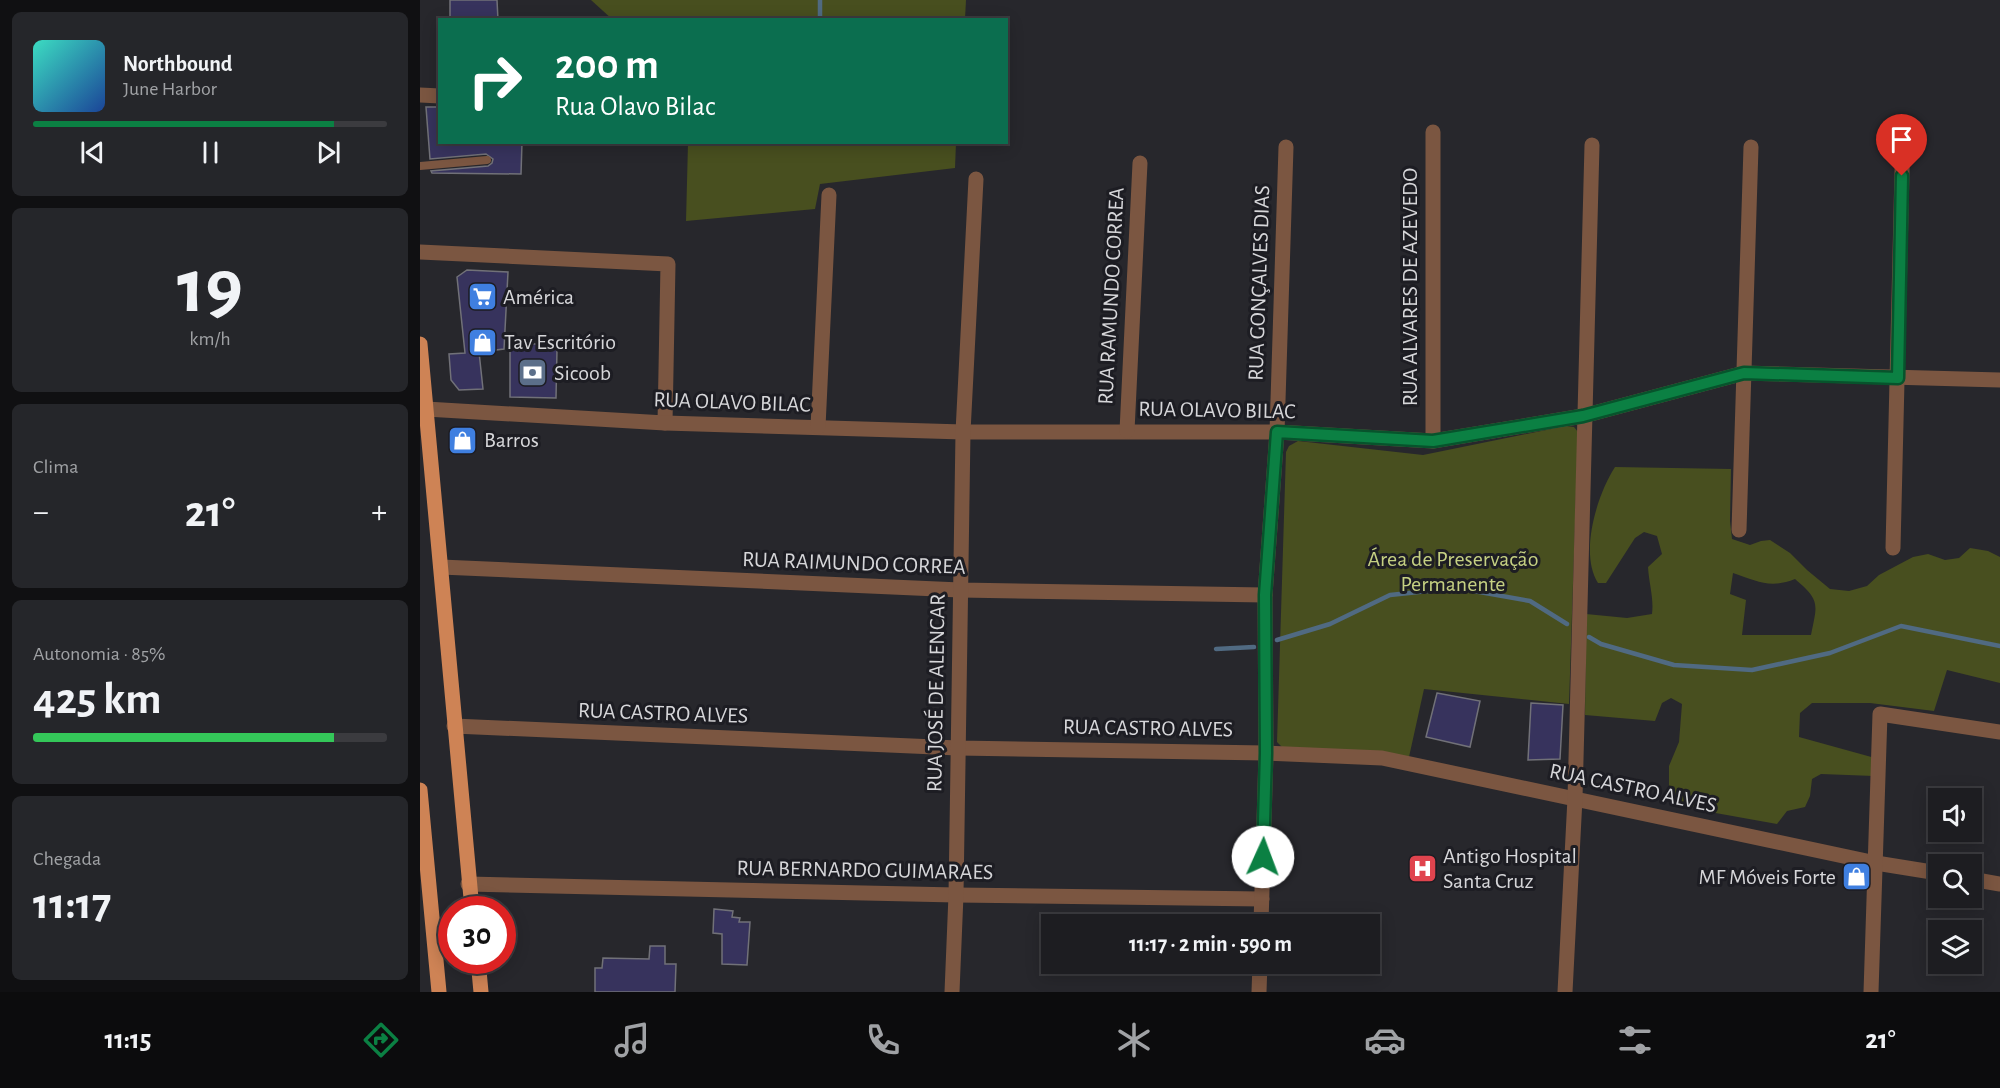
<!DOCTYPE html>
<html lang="pt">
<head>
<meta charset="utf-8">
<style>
  body { margin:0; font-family:"Alegreya Sans",sans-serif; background:#25262a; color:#f1f3f6; height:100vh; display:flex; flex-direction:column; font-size:22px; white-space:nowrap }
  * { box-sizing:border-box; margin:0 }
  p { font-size:20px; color:#a0a2a5 }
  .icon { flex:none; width:33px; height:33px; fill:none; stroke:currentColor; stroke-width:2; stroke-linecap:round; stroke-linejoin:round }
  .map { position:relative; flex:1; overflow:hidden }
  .details { display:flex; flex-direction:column; gap:12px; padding:12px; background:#101012; width:420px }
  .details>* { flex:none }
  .banner { position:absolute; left:18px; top:18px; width:570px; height:126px; border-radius:0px; box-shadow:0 3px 15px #0003,0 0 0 2px #3b3b3f; background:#0b6e4f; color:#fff; overflow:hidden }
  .controls { position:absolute; left:1508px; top:788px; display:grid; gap:12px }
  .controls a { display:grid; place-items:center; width:54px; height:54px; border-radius:0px; background:#1d1d21; box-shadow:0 3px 15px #0003,0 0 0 2px #3b3b3f; font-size:30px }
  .speed { position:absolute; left:18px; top:896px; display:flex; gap:12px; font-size:30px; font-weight:700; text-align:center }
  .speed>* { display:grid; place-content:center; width:78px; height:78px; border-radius:50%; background:#1d1d21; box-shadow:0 3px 15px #0003,0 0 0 2px #3b3b3f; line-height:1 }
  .speed .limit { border:9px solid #d22; background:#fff; color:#111 }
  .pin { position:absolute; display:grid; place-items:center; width:51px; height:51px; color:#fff; margin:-62px -26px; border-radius:50% 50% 50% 0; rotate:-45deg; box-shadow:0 0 6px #0007 }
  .pin .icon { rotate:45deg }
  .me { position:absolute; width:66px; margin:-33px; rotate:2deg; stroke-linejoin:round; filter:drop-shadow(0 0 4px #0008) }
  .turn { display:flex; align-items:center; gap:21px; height:126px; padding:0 18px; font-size:27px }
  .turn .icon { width:78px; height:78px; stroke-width:2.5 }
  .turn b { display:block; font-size:42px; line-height:51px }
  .big { font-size:45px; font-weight:600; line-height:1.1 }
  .details .tile { flex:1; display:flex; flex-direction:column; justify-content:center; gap:9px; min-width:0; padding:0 21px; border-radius:9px; background:#25262a }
  .details .dial { align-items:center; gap:0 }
  .dial b { font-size:78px; line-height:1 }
  .song { display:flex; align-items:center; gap:18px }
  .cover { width:72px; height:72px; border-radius:9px; background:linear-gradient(135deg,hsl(170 70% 55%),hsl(220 70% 35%)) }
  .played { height:6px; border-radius:3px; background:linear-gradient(90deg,#0b8043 85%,#3b3b3f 85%) }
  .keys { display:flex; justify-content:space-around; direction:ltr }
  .heat { display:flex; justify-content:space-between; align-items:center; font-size:33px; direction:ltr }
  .charge { height:9px; border-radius:4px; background:linear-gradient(90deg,#34c759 85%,#3b3b3f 0) }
  .trip { position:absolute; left:621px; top:914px; width:339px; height:60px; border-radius:0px; background:#1d1d21; box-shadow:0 3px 15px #0003,0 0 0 2px #3b3b3f; font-weight:600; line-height:60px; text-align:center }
  .dock { display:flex; height:96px; justify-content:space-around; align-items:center; background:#0c0c0d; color:#a0a2a5 }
  .dock .icon { width:42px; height:42px }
  .dock .current { color:#0b8043 }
  .dock b { font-size:27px; color:#f1f3f6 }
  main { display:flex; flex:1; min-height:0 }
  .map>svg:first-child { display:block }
  .green { fill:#484f1f; fill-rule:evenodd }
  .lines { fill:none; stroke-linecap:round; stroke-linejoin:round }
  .stream { stroke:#506a82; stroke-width:4.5 }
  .building { fill:#37335d; stroke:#717178; stroke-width:1.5 }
  .service { stroke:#7b5641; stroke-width:8 }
  .minor { stroke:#7b5641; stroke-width:15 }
  .primary { stroke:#ce8355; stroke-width:15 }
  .route-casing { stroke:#07532c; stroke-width:15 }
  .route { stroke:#0b8043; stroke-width:10 }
  .labels { text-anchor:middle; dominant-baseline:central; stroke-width:6; stroke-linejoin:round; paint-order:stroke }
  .street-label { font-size:22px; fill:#d6d6d9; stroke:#1d1d23 }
  .poi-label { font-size:22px; fill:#d6d6d9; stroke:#1d1d23; text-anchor:start }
  .park-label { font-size:22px; fill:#c5d082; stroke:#1d1d23 }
</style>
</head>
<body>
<main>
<section class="details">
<div class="tile">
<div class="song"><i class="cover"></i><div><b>Northbound</b><p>June Harbor</p></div></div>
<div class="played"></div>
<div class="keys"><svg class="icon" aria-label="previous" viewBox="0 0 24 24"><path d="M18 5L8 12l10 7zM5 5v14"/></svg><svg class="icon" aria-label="pause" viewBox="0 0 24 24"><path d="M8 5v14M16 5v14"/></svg><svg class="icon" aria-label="next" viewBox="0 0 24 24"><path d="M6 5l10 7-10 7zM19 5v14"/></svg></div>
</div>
<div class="tile dial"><b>19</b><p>km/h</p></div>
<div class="tile"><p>Clima</p>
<div class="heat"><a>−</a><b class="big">21°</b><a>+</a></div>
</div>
<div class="tile"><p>Autonomia · 85%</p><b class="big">425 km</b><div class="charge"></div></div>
<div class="tile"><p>Chegada</p><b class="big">11:17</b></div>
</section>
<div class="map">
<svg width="1580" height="992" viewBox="0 0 1580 992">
  <rect width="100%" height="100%" fill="#27272c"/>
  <g class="green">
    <polygon points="171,0 546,0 545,19 193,20"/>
    <polygon points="268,143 268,142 536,143 535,168 400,184 395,209 266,221"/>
    <polygon points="1146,426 1154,427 1158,432 1149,704 1004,689 989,757 862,747 857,742 866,452 869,446 878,441 1003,455"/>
    <path d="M1195,467L1311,469L1310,521L1312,539L1330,545L1341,541L1350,540L1370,553L1387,570L1410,589L1429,591L1447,586L1459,575L1493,557L1508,554L1525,560L1539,558L1550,548L1568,551L1580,557V683L1527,670L1514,711L1450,703H1392L1380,713L1379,737L1455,758L1454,776L1401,774L1392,779L1390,796L1385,807L1367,811L1357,824L1290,812L1249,798V766L1259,742L1262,704L1251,698L1242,703L1235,721L1165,715L1166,614L1207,618L1232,614C1234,598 1229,584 1228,567L1242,554L1237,536L1224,532L1215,538L1186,583H1178C1159,553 1177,495 1195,467ZM1313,573C1337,581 1350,589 1375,579C1401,601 1397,604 1391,635H1322L1326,600L1310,594Z"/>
  </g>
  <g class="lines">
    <g class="stream">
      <polyline points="400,0 400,20"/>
      <polyline points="1169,637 1181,644 1254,665 1332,670 1410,653 1481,626 1580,646"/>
      <polyline points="857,640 910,624 970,595 1037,588 1110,601 1147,624"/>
      <polyline points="796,649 834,647"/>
    </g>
  </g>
  <g class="building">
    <polygon points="30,0 77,0 78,20 30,20"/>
    <polygon points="6,107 20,107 20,142 102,142 101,174 12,173 11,171 68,166 72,163 73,159 66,154 10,159"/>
    <polygon points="47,270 88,272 84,349 59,352 63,389 39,390 31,380 29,354 45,353 37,277"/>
    <polygon points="90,344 121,344 121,349 137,349 136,398 90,397"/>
    <polygon points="1017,693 1060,701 1050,747 1006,737"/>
    <polygon points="1111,703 1143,705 1140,759 1108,760"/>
    <polygon points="294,909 313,911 312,917 320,918 319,922 330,922 327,965 302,964 302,934 293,933"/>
    <polygon points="230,946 245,946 245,964 256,964 255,992 175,992 175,968 182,968 183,958 229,959"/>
  </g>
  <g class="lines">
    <polyline class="service" points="0,166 67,160"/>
    <g class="minor">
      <polyline points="0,95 20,96"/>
      <polyline points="1013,132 1013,441"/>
      <polyline points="0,252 248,264 245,423"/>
      <polyline points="6,409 245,423 543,432 857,432 1013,441 1163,416 1324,373 1580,380"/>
      <polyline points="398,427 409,195"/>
      <polyline points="707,431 720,163"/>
      <polyline points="1319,530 1331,147"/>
      <polyline points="1473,548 1483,130"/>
      <polyline points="21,567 540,590 845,595"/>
      <polyline points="34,726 538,748 846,753 962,758 1456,863 1518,873"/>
      <polyline points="1551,879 1580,884"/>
      <polyline points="48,884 536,895 842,899"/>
      <polyline points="841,924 846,753 845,595 857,432 866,147"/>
      <polyline points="532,992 536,895 543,432 556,179"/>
      <polyline points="839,992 840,963"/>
      <polyline points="1145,992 1155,798 1172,145"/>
      <polyline points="1451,992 1460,714 1580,732"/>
    </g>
    <g class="primary">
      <polyline points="0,344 52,909"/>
      <polyline points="0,790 19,992"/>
      <polyline points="58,960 61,992"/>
    </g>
  </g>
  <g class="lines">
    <defs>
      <polyline id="route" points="843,857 846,753 845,595 857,432 1013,441 1163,416 1324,373 1478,378 1482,176"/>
    </defs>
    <use href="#route" class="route-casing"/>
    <use href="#route" class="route"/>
  </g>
  <defs>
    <symbol id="supermarket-square" viewBox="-11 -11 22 22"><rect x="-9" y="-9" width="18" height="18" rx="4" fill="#3f7fe0" stroke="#1d1d23"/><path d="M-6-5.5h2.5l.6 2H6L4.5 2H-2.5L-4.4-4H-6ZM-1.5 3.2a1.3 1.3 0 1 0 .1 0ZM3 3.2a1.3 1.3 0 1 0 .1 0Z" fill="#fff"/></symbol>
    <symbol id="shop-square" viewBox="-11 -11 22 22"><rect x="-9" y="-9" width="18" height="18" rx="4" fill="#3f7fe0" stroke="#1d1d23"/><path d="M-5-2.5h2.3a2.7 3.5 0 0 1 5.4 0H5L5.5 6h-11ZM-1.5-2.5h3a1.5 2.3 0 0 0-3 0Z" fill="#fff"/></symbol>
    <symbol id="bank-square" viewBox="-11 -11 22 22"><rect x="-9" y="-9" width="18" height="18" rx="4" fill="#5c6f8a" stroke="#1d1d23"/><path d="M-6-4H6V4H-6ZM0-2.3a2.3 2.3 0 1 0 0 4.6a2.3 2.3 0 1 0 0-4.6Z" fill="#fff"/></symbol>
    <symbol id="hospital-square" viewBox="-11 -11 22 22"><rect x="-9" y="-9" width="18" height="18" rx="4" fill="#e0444e" stroke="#1d1d23"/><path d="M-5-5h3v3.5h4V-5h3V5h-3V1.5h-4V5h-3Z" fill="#fff"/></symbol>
  </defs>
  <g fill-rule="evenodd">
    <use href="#supermarket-square" x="46" y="280" width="33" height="33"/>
    <use href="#shop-square" x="46" y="326" width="33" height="33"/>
    <use href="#bank-square" x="96" y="356" width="33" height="33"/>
    <use href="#shop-square" x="26" y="424" width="33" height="33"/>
    <use href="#hospital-square" x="986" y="852" width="33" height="33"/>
    <use href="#shop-square" x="1420" y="860" width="33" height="33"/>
  </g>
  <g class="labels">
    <g class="street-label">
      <text transform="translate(839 283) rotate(-88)">RUA GONÇALVES DIAS</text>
      <text transform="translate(990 287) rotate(-90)">RUA ALVARES DE AZEVEDO</text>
      <text transform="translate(691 296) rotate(-87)">RUA RAMUNDO CORREA</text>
      <text transform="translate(312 402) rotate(2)">RUA OLAVO BILAC</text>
      <text transform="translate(797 410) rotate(1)">RUA OLAVO BILAC</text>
      <text transform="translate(434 563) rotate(2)">RUA RAIMUNDO CORREA</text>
      <text transform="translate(516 693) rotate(-89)">RUA JOSÉ DE ALENCAR</text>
      <text transform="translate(243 713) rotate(2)">RUA CASTRO ALVES</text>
      <text transform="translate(728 728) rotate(1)">RUA CASTRO ALVES</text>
      <text transform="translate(1213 788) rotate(12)">RUA CASTRO ALVES</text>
      <text transform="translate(445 870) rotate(1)">RUA BERNARDO GUIMARAES</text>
    </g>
    <g class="poi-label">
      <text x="83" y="297">América</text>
      <text x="84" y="342">Tav Escritório</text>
      <text x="134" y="373">Sicoob</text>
      <text x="64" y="440">Barros</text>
      <text x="1023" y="856">Antigo Hospital<tspan x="1023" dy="25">Santa Cruz</tspan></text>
      <text x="1416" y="877" text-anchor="end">MF Móveis Forte</text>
    </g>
    <g class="park-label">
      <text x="1033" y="559">Área de Preservação<tspan x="1033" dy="25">Permanente</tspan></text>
    </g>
  </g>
</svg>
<div class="controls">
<a><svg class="icon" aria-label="sound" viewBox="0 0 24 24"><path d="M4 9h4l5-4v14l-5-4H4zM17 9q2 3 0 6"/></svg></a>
<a><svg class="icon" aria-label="search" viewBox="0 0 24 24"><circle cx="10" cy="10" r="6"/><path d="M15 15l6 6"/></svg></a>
<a><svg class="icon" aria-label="layers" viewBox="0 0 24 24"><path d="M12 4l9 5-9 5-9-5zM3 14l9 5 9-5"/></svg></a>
</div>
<div class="speed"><div class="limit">30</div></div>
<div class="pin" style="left:1482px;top:176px;background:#d93025"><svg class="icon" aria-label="arrive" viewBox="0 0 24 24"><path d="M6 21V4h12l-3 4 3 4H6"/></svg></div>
<svg class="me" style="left:843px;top:857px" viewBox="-20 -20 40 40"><circle r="19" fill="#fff"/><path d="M0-13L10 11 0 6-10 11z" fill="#0b8043"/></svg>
<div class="trip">11:17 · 2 min · 590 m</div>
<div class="banner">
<div class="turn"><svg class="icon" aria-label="right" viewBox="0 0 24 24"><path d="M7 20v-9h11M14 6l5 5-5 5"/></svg><div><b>200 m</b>Rua Olavo Bilac</div></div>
</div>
</div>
</main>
<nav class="dock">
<b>11:15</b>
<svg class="icon current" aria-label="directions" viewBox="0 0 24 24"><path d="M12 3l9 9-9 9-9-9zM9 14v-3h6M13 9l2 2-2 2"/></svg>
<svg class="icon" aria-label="music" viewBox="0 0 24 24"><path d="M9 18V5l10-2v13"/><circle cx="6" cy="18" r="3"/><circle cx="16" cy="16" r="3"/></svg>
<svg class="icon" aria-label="phone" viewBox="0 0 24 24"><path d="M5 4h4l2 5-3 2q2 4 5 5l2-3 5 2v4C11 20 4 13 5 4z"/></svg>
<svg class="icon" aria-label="climate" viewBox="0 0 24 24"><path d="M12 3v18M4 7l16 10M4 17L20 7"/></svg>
<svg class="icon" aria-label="car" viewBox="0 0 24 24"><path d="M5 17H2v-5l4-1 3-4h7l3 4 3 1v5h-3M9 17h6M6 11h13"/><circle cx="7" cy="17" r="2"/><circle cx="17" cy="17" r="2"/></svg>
<svg class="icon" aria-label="filters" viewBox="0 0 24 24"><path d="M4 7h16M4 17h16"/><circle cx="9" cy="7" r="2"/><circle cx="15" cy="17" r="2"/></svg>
<b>21°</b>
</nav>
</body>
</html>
